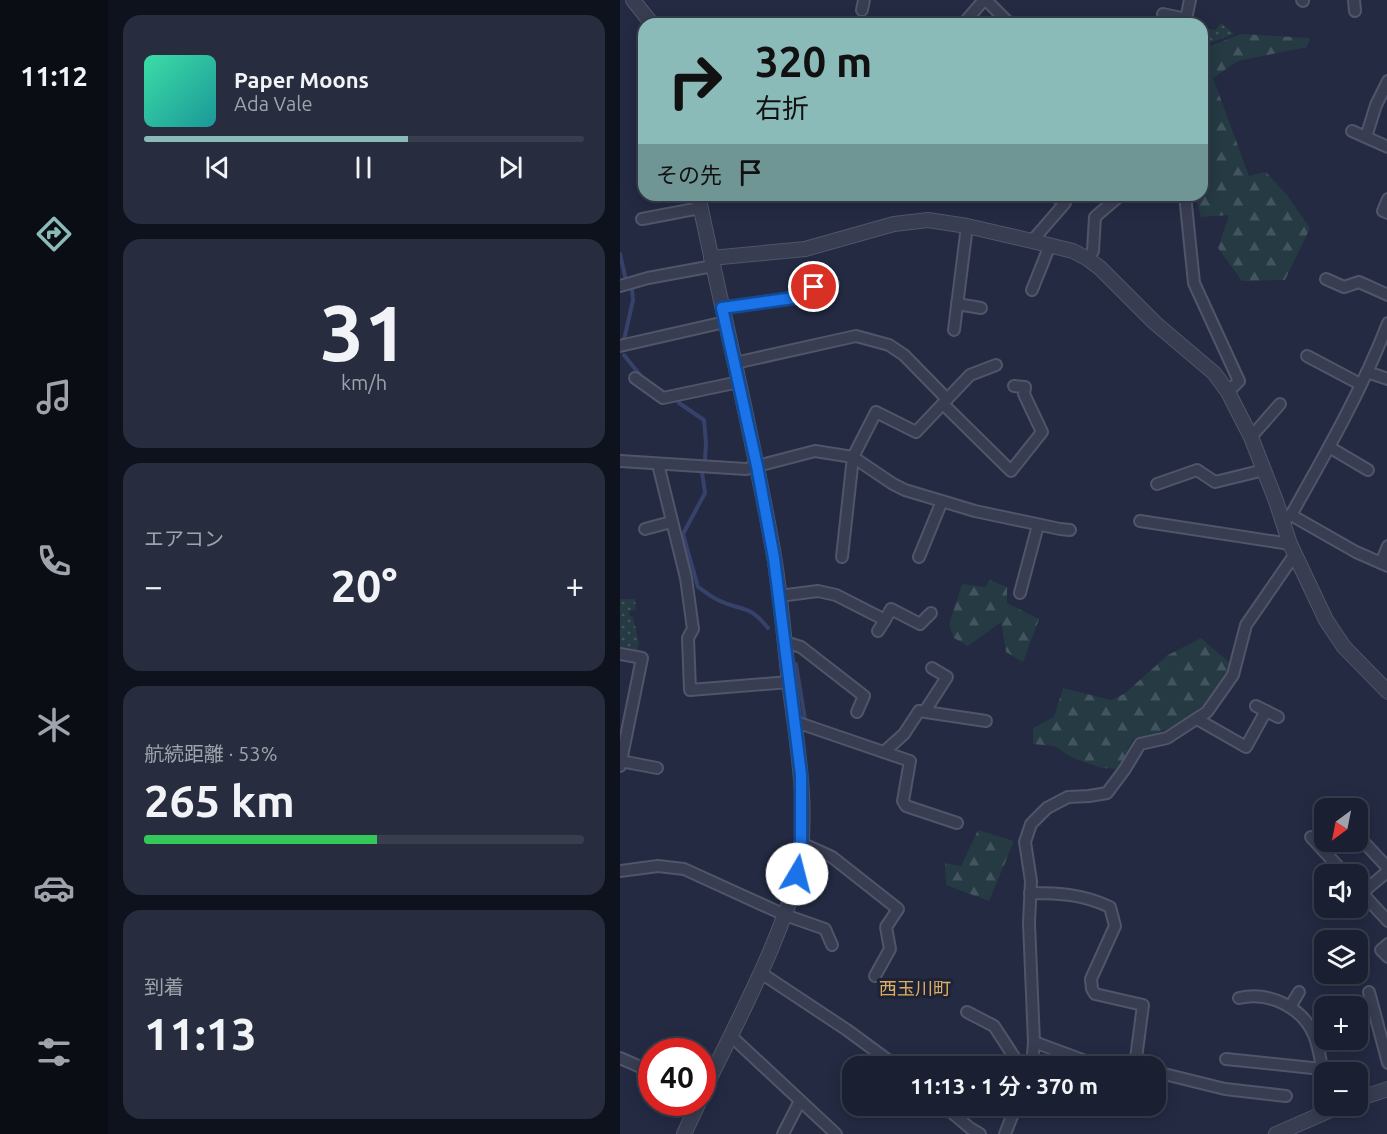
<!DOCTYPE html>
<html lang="ja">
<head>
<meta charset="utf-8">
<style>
  body { margin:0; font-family:Ubuntu,"Noto Sans JP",sans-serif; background:#272d3e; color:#f1f3f6; height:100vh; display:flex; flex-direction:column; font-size:22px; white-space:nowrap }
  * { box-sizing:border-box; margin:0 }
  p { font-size:20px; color:#9fa3ac }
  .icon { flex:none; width:33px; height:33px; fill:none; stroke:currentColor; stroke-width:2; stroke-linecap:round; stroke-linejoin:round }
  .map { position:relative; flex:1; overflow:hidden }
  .drawer { display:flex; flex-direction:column; gap:15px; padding:15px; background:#0e121c; width:512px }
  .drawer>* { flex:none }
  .guide { position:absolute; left:18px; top:18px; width:570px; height:183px; border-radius:18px; box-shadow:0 3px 15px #0003,0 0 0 2px #383e4d; background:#8bbbb9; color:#111; overflow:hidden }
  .needle { width:39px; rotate:212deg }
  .controls { position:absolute; left:694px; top:798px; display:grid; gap:12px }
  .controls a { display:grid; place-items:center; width:54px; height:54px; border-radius:12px; background:#1a2032; box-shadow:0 3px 15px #0003,0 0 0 2px #383e4d; font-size:30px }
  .speed { position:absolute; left:18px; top:1038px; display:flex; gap:12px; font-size:30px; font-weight:700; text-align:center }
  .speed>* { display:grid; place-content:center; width:78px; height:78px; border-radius:50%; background:#1a2032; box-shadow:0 3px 15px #0003,0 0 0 2px #383e4d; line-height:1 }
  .speed .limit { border:9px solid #d22; background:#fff; color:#111 }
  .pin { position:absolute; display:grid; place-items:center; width:51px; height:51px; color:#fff; margin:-26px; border:3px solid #fff; border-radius:50%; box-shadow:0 2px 6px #0007 }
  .me { position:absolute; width:66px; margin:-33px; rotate:8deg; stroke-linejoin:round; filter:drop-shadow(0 0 4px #0008) }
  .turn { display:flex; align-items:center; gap:21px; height:126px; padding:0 18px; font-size:27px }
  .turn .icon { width:78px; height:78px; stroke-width:2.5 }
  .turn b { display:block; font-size:42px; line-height:51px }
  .then { display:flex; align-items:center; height:57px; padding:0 18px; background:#0003; gap:12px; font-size:22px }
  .big { font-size:45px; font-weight:600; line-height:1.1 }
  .drawer .card { flex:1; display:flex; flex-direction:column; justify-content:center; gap:9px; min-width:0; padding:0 21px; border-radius:18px; background:#272d3e }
  .drawer .dial { align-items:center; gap:0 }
  .dial b { font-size:78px; line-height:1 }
  .song { display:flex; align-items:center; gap:18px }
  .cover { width:72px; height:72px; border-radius:9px; background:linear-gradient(135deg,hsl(160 70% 55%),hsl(180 70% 35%)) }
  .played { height:6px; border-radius:3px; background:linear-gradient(90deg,#8bbbb9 60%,#383e4d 60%) }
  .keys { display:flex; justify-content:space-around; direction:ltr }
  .heat { display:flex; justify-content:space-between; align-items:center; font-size:33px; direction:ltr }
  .charge { height:9px; border-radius:4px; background:linear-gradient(90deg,#34c759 53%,#383e4d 0) }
  .trip { position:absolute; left:222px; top:1056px; width:324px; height:60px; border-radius:18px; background:#1a2032; box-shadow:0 3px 15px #0003,0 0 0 2px #383e4d; font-weight:600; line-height:60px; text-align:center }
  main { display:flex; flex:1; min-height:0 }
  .tabs { display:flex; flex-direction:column; width:108px; justify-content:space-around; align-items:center; background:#0a0d14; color:#9fa3ac }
  .tabs .icon { width:42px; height:42px }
  .tabs .current { color:#8bbbb9 }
  .tabs b { font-size:27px; color:#f1f3f6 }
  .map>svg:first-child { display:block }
  .forest { fill:url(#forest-firs) }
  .park { fill:url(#park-dots) }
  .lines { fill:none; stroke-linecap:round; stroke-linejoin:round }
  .stream { stroke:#36426a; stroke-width:4 }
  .minor-casing { stroke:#505569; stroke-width:14 }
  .tertiary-casing { stroke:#505569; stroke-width:16 }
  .minor { stroke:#383d51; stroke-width:10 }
  .tertiary { stroke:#383d51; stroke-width:14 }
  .route-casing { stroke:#114b97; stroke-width:15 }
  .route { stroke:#1a73e8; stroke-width:10 }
  .labels { text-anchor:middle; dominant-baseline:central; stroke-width:6; stroke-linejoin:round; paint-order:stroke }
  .neighbourhood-label { font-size:18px; fill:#ddae5e; stroke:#1d2236 }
</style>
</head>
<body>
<main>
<nav class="tabs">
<b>11:12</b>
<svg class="icon current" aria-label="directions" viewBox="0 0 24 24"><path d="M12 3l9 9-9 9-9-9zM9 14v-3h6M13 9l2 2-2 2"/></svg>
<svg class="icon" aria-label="music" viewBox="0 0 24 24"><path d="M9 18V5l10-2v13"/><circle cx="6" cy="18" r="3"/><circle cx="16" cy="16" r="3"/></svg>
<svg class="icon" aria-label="phone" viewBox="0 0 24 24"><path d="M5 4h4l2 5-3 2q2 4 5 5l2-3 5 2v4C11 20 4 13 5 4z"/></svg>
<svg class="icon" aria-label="climate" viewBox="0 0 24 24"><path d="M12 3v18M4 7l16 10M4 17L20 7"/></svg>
<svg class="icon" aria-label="car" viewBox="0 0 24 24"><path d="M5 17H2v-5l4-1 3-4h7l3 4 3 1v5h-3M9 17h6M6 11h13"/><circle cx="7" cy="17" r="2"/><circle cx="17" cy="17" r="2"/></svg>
<svg class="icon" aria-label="filters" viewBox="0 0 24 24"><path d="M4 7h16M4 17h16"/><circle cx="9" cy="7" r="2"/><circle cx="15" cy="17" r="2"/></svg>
</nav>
<section class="drawer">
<div class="card">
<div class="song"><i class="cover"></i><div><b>Paper Moons</b><p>Ada Vale</p></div></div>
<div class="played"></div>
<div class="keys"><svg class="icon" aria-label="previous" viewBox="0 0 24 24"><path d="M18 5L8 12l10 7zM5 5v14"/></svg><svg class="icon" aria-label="pause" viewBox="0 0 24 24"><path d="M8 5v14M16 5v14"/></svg><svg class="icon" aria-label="next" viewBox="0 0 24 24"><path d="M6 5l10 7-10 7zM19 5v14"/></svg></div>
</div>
<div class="card dial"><b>31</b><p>km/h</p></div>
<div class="card"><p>エアコン</p>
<div class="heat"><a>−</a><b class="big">20°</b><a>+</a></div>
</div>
<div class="card"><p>航続距離 · 53%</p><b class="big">265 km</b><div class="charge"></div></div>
<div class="card"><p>到着</p><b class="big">11:13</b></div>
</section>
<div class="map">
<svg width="768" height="1134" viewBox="0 0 768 1134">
  <defs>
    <pattern id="forest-firs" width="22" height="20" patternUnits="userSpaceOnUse" patternTransform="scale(1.5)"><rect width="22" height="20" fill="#253a43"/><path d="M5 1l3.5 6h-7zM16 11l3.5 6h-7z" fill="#42545d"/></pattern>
    <pattern id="park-dots" width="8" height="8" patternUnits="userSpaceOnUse" patternTransform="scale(1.5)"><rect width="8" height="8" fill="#253a43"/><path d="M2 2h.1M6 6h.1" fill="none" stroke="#42545d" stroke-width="1.8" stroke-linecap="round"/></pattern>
  </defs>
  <rect width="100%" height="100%" fill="#232a42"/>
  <g class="forest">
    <polygon points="621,34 690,38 687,47 618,61 593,78 629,176 646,172 667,195 690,228 665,280 622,281 598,248 609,215 581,217 575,195 582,195 582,49"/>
    <polygon points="370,580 387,587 387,603 419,619 403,662 386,652 381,622 348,646 334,638 329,625 342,584 365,587"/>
    <path d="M581,638L610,663C595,707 557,731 513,739L499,769L482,768L453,758L434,746L413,744V728L434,717L443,688L491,700L504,694L548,655Z"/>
    <polygon points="358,830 394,841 369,901 326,885 325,863 341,866"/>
  </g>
  <g class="park">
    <polygon points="601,23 614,34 582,46 582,28 595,30"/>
    <polygon points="0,599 15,599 16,610 9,611 10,616 13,617 19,643 17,651 0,648"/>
  </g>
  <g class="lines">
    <g class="stream">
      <polyline points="0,254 5,276"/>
      <polyline points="4,340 13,300 12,289"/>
      <polyline points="4,355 24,380"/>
      <polyline points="59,403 84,420 86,443 85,459"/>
      <path d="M82,472L85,493L63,534L78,587C84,591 91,597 98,600C122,612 128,603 148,628"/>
      <polyline points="176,664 185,719"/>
    </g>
    <defs>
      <g id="minor">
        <polyline points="366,0 390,24"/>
        <polyline points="682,0 683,1"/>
        <polyline points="734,0 735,11"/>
        <polyline points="242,10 244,0"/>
        <polyline points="543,14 566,19 570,0"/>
        <polyline points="343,24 364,0"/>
        <polyline points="732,131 768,147"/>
        <polyline points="746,137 756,105 768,81"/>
        <polyline points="565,195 574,283 619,381 608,392"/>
        <polyline points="768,199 763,211 768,213"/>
        <polyline points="22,219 80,208"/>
        <polyline points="412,241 445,203 434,195"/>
        <polyline points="468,259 473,251 475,217 497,198"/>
        <polyline points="706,279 724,287 739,282 768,295"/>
        <polyline points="0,286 28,278 93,266"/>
        <polyline points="412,290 430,245"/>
        <polyline points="337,304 361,308"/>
        <polyline points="102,308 188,296 194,287 213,284"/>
        <polyline points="334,330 347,226"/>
        <polyline points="0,346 105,322"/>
        <polyline points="687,356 740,384"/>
        <polyline points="115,363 236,336 269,345 284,355 327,399"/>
        <polyline points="747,372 768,379"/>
        <polyline points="15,378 43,398 119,382"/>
        <polyline points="323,404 391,471 422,432 404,394 405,387 394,386"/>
        <polyline points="631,437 660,404"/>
        <polyline points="709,447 748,470"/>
        <polyline points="0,461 126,469 195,451 233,457 273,484 285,490 355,511 440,529 450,530"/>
        <polyline points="38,464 66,578 73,629 68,638 70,690 169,682"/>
        <polyline points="537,484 577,470 595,482 644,470"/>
        <path d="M671,515C706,453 742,390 768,323"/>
        <polyline points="667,518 671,515 736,552 768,566"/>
        <polyline points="520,521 670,544"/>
        <polyline points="25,529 51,522"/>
        <polyline points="222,557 233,457 256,412 296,432 350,375 376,365"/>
        <polyline points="299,557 322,501"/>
        <polyline points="761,563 768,546"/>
        <polyline points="400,593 418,525"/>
        <polyline points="159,596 198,591 216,595 265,620 271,609 300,624 311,613"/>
        <polyline points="258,631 265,620"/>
        <polyline points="165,642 181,647 244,696 237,712"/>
        <polyline points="0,654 22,658 0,766"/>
        <polyline points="636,706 658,717"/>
        <polyline points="305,711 327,677 312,668"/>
        <polyline points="577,719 626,747 646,711"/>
        <polyline points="176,722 290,761 283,801 286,806 337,823"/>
        <polyline points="264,752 284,734 299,711 366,721"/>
        <polyline points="1,761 37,768"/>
        <polyline points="738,836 768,868"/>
        <polyline points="691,837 725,874"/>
        <polyline points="181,843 212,857 278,909 266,927 270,949 255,976"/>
        <polyline points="0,871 38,866 64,869 165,915 205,929 212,945"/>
        <polyline points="768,871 742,893 768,921"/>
        <path d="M410,893C440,893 462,894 490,907L495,926L471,979L472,989L475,994L523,1005L515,1066"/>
        <polyline points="768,944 761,950 768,957"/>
        <polyline points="141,973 227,1030 276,1066"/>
        <polyline points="749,992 768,1063"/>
        <path d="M619,998C649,991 682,1007 694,1035C700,1049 701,1067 705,1082"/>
        <polyline points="670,1007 679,992"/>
        <polyline points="347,1012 374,1026 400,1066"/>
        <polyline points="111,1036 216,1134"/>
        <polyline points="414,1042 479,1066"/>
        <polyline points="0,1058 32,1072"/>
        <polyline points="606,1059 702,1069"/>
        <polyline points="412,1066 414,1042 409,923 411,881 405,842 411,824 427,808 448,797 469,796 487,793 505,769 520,744 547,738 587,712 613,675 626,625 675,554"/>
        <polyline points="536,1072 605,1089 666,1096"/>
        <polyline points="324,1106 350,1128 360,1134"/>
        <polyline points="163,1134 180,1101"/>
        <polyline points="385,1134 396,1106"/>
      </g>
      <g id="tertiary">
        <polyline points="13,0 32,24"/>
        <path d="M78,195C103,315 133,435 154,556C161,597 164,640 169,681C177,746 191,815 176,881C170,903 161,925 152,947C131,997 106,1045 82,1094"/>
        <polyline points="91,258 185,249 274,224 308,220 347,226 412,241 453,251 468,259 480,268 535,323 594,373 608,392 631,437 656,501 670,544 706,620 724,647 768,692"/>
        <polyline points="738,1099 768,1089"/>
        <polyline points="64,1134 79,1102"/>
        <polyline points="656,1134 720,1106"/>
      </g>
    </defs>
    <use href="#minor" class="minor-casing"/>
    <use href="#tertiary" class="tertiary-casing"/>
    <use href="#minor" class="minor"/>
    <use href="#tertiary" class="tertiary"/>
  </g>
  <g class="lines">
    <defs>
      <polyline id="route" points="177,874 181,843 181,775 154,558 137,466 102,308 188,296 194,287"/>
    </defs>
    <use href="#route" class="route-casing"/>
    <use href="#route" class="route"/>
  </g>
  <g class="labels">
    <g class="neighbourhood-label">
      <text x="295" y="988">西玉川町</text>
    </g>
  </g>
</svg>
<div class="controls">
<a><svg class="needle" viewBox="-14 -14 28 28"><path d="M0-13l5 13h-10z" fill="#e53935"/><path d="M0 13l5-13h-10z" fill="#9fa3ac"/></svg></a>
<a><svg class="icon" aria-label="sound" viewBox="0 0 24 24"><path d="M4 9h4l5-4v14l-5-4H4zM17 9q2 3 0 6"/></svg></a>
<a><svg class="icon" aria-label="layers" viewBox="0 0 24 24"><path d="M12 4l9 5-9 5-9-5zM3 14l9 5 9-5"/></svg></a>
<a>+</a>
<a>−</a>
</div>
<div class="speed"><div class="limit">40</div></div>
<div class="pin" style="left:194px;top:287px;background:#d93025"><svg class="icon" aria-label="arrive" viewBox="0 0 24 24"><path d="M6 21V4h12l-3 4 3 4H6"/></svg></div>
<svg class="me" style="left:177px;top:874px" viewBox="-20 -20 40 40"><circle r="19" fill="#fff"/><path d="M0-13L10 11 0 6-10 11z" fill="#1a73e8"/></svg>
<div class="trip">11:13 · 1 分 · 370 m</div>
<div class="guide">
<div class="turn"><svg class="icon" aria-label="right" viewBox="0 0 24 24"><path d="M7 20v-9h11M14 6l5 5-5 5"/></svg><div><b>320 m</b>右折</div></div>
<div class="then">その先<svg class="icon" aria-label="arrive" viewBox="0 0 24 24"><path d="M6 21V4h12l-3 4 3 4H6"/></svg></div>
</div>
</div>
</main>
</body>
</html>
